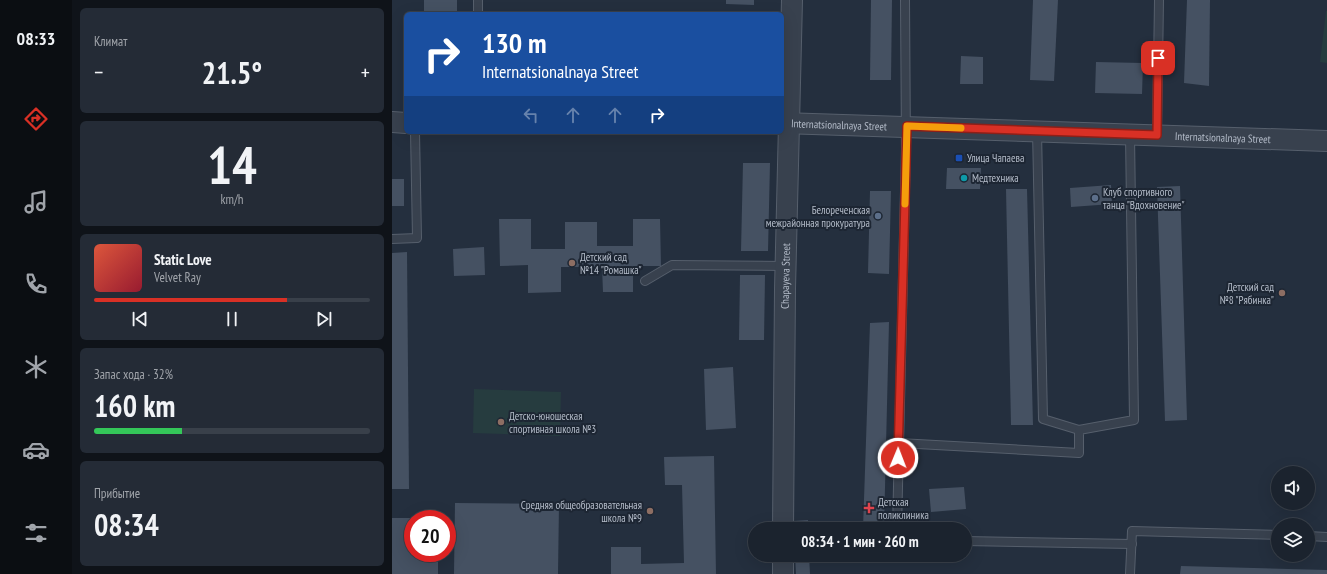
<!DOCTYPE html>
<html lang="ru">
<head>
<meta charset="utf-8">
<style>
  body { margin:0; font-family:"PT Sans Narrow",sans-serif; background:#242b36; color:#f1f3f6; height:100vh; display:flex; flex-direction:column; font-size:15px; white-space:nowrap }
  * { box-sizing:border-box; margin:0 }
  p { font-size:13px; color:#a0a4aa }
  .icon { flex:none; width:22px; height:22px; fill:none; stroke:currentColor; stroke-width:2; stroke-linecap:round; stroke-linejoin:round }
  .map { position:relative; flex:1; overflow:hidden }
  .drawer { display:flex; flex-direction:column; gap:8px; padding:8px; background:#0f1319; width:320px }
  .drawer>* { flex:none }
  .banner { position:absolute; left:12px; top:12px; width:380px; height:122px; border-radius:6px; box-shadow:0 4px 16px #0002,0 0 0 1px #39404a; background:#1a4fa0; color:#fff; overflow:hidden }
  .controls { position:absolute; left:879px; top:466px; display:grid; gap:8px }
  .controls a { display:grid; place-items:center; width:44px; height:44px; border-radius:50%; background:#1b232e; box-shadow:0 4px 16px #0002,0 0 0 1px #39404a; font-size:20px }
  .speed { position:absolute; left:12px; top:510px; display:flex; gap:8px; font-size:20px; font-weight:700; text-align:center }
  .speed>* { display:grid; place-content:center; width:52px; height:52px; border-radius:50%; background:#1b232e; box-shadow:0 4px 16px #0002,0 0 0 1px #39404a; line-height:1 }
  .speed .limit { border:6px solid #d22; background:#fff; color:#111 }
  .pin { position:absolute; display:grid; place-items:center; width:34px; height:34px; color:#fff; margin:-17px; border-radius:8px; box-shadow:0 2px 6px #0006 }
  .me { position:absolute; width:44px; margin:-22px; rotate:1deg; stroke-linejoin:round; filter:drop-shadow(0 0 3px #0008) }
  .turn { display:flex; align-items:center; gap:14px; height:84px; padding:0 12px; font-size:18px }
  .turn .icon { width:52px; height:52px; stroke-width:2.5 }
  .turn b { display:block; font-size:28px; line-height:34px }
  .lanes { display:flex; align-items:center; height:38px; padding:0 12px; background:#0003; justify-content:center; gap:20px; direction:ltr }
  .lanes .off { opacity:.35 }
  .big { font-size:30px; font-weight:800; line-height:1.1 }
  .drawer .widget { flex:1; display:flex; flex-direction:column; justify-content:center; gap:6px; min-width:0; padding:0 14px; border-radius:6px; background:#242b36 }
  .drawer .dial { align-items:center; gap:0 }
  .dial b { font-size:52px; line-height:1 }
  .song { display:flex; align-items:center; gap:12px }
  .cover { width:48px; height:48px; border-radius:6px; background:linear-gradient(135deg,hsl(10 70% 55%),hsl(350 70% 35%)) }
  .played { height:4px; border-radius:2px; background:linear-gradient(90deg,#d93025 70%,#39404a 70%) }
  .keys { display:flex; justify-content:space-around; direction:ltr }
  .heat { display:flex; justify-content:space-between; align-items:center; font-size:22px; direction:ltr }
  .charge { height:6px; border-radius:3px; background:linear-gradient(90deg,#34c759 32%,#39404a 0) }
  .trip { position:absolute; left:356px; top:522px; width:224px; height:40px; border-radius:20px; background:#1b232e; box-shadow:0 4px 16px #0002,0 0 0 1px #39404a; font-weight:800; line-height:40px; text-align:center }
  main { display:flex; flex:1; min-height:0 }
  .dock { display:flex; flex-direction:column; width:72px; justify-content:space-around; align-items:center; background:#0b0e12; color:#a0a4aa }
  .dock .icon { width:28px; height:28px }
  .dock .current { color:#d93025 }
  .dock b { font-size:18px; color:#f1f3f6 }
  .map>svg:first-child { display:block }
  .green { fill:#263c3f }
  .building { fill:#455162 }
  .lines { fill:none; stroke-linecap:round; stroke-linejoin:round }
  .service-casing { stroke:#565f6c; stroke-width:10 }
  .tertiary-casing { stroke:#565f6c; stroke-width:22 }
  .service { stroke:#38414e; stroke-width:8 }
  .tertiary { stroke:#38414e; stroke-width:20 }
  .route-casing { stroke:#8d1f18; stroke-width:10 }
  .route { stroke:#d93025; stroke-width:7 }
  .slow { stroke:#f59e0b; stroke-width:7 }
  .transit-dot { fill:#1a4fb4; stroke:#1d2633; stroke-width:1.5 }
  .culture-dot { fill:#0f9aa8; stroke:#1d2633; stroke-width:1.5 }
  .service-dot { fill:#5c6f8a; stroke:#1d2633; stroke-width:1.5 }
  .education-dot { fill:#8d6e63; stroke:#1d2633; stroke-width:1.5 }
  .health-dot { fill:#e0444e; stroke:#1d2633; stroke-width:1.5 }
  .labels { text-anchor:middle; dominant-baseline:central; stroke-width:4; stroke-linejoin:round; paint-order:stroke }
  .street-label { font-size:11px; fill:#b4bcc9; stroke:#1d2633 }
  .poi-label { font-size:11px; fill:#b4bcc9; stroke:#1d2633; text-anchor:start }
</style>
</head>
<body>
<main>
<nav class="dock">
<b>08:33</b>
<svg class="icon current" aria-label="directions" viewBox="0 0 24 24"><path d="M12 3l9 9-9 9-9-9zM9 14v-3h6M13 9l2 2-2 2"/></svg>
<svg class="icon" aria-label="music" viewBox="0 0 24 24"><path d="M9 18V5l10-2v13"/><circle cx="6" cy="18" r="3"/><circle cx="16" cy="16" r="3"/></svg>
<svg class="icon" aria-label="phone" viewBox="0 0 24 24"><path d="M5 4h4l2 5-3 2q2 4 5 5l2-3 5 2v4C11 20 4 13 5 4z"/></svg>
<svg class="icon" aria-label="climate" viewBox="0 0 24 24"><path d="M12 3v18M4 7l16 10M4 17L20 7"/></svg>
<svg class="icon" aria-label="car" viewBox="0 0 24 24"><path d="M5 17H2v-5l4-1 3-4h7l3 4 3 1v5h-3M9 17h6M6 11h13"/><circle cx="7" cy="17" r="2"/><circle cx="17" cy="17" r="2"/></svg>
<svg class="icon" aria-label="filters" viewBox="0 0 24 24"><path d="M4 7h16M4 17h16"/><circle cx="9" cy="7" r="2"/><circle cx="15" cy="17" r="2"/></svg>
</nav>
<section class="drawer">
<div class="widget"><p>Климат</p>
<div class="heat"><a>−</a><b class="big">21.5°</b><a>+</a></div>
</div>
<div class="widget dial"><b>14</b><p>km/h</p></div>
<div class="widget">
<div class="song"><i class="cover"></i><div><b>Static Love</b><p>Velvet Ray</p></div></div>
<div class="played"></div>
<div class="keys"><svg class="icon" aria-label="previous" viewBox="0 0 24 24"><path d="M18 5L8 12l10 7zM5 5v14"/></svg><svg class="icon" aria-label="pause" viewBox="0 0 24 24"><path d="M8 5v14M16 5v14"/></svg><svg class="icon" aria-label="next" viewBox="0 0 24 24"><path d="M6 5l10 7-10 7zM19 5v14"/></svg></div>
</div>
<div class="widget"><p>Запас хода · 32%</p><b class="big">160 km</b><div class="charge"></div></div>
<div class="widget"><p>Прибытие</p><b class="big">08:34</b></div>
</section>
<div class="map">
<svg width="935" height="574" viewBox="0 0 935 574">
  <rect width="100%" height="100%" fill="#242f3e"/>
  <g class="green">
    <polygon points="934,11 935,11 935,63 928,62"/>
    <polygon points="82,389 169,392 168,436 81,433"/>
  </g>
  <g class="building">
    <rect x="32" y="0" width="33" height="14"/>
    <polygon points="334,0 362,0 362,5 334,4"/>
    <polygon points="479,0 500,0 499,80 478,80"/>
    <polygon points="641,0 666,0 662,81 638,80"/>
    <polygon points="795,0 818,0 817,86 792,83"/>
    <polygon points="569,56 591,57 591,84 568,84"/>
    <polygon points="704,62 751,63 750,94 703,93"/>
    <polygon points="351,163 378,163 376,251 349,251"/>
    <polygon points="555,168 589,168 588,189 554,189"/>
    <rect x="0" y="179" width="12" height="27"/>
    <polygon points="719,185 720,204 679,207 678,188"/>
    <polygon points="788,186 795,420 773,421 765,187"/>
    <polygon points="614,189 635,189 641,425 619,425"/>
    <polygon points="478,191 499,191 497,274 476,273"/>
    <polygon points="107,219 139,219 139,249 173,249 173,222 205,222 205,246 241,246 241,219 268,219 269,266 241,266 241,292 211,292 210,267 169,267 169,292 136,293 136,265 108,266"/>
    <polygon points="92,247 93,275 62,276 61,249"/>
    <polygon points="15,252 17,489 0,489 0,253"/>
    <polygon points="348,275 373,275 372,340 347,340"/>
    <polygon points="497,322 492,529 471,529 478,323"/>
    <polygon points="341,367 344,428 314,430 312,369"/>
    <polygon points="322,456 324,574 219,574 219,547 249,547 249,564 292,563 290,485 273,485 272,457"/>
    <polygon points="572,487 574,509 539,512 537,489"/>
    <polygon points="63,503 167,504 166,574 62,574"/>
    <polygon points="0,518 21,518 21,553 46,553 46,574 0,574"/>
    <polygon points="416,520 416,529 401,529 401,521"/>
    <polygon points="403,555 417,555 418,574 404,574"/>
    <polygon points="789,566 935,570 935,574 788,574"/>
  </g>
  <g class="lines">
    <defs>
      <g id="service">
        <polyline points="86,14 86,0"/>
        <polyline points="645,131 651,419 687,430"/>
        <polyline points="765,135 767,0"/>
        <polyline points="0,239 25,238 23,132"/>
        <polyline points="253,281 280,265 393,266"/>
        <polyline points="507,443 687,453 687,430 742,420 738,135"/>
        <polyline points="505,529 514,149 513,0"/>
        <polyline points="916,536 935,537"/>
        <polyline points="573,541 740,544"/>
        <polyline points="738,574 740,531 886,535"/>
      </g>
      <g id="tertiary">
        <polyline points="0,122 14,123"/>
        <path id="s1" d="M390,123L935,141"/>
        <path id="s2" d="M391,529L393,289L400,0"/>
        <polyline points="391,574 391,555"/>
      </g>
    </defs>
    <use href="#service" class="service-casing"/>
    <use href="#tertiary" class="tertiary-casing"/>
    <use href="#service" class="service"/>
    <use href="#tertiary" class="tertiary"/>
  </g>
  <g class="lines">
    <defs>
      <polyline id="route" points="506,458 515,126 765,135 766,58"/>
    </defs>
    <use href="#route" class="route-casing"/>
    <use href="#route" class="route"/>
    <polyline class="slow" points="513,204 515,126 569,128"/>
  </g>
  <rect class="transit-dot" x="563" y="154" width="8" height="8" rx="2"/>
  <circle class="culture-dot" cx="572" cy="178" r="4"/>
  <g class="service-dot">
    <circle cx="703" cy="198" r="4"/>
    <circle cx="486" cy="216" r="4"/>
  </g>
  <g class="education-dot">
    <circle cx="180" cy="263" r="4"/>
    <circle cx="890" cy="293" r="4"/>
    <circle cx="109" cy="422" r="4"/>
    <circle cx="258" cy="511" r="4"/>
  </g>
  <path class="health-dot" d="M475 502h4v4h4v4h-4v4h-4v-4h-4v-4h4z"/>
  <g class="labels">
    <g class="street-label">
      <text stroke="none"><textPath href="#s1" startOffset="57">Internatsionalnaya Street</textPath></text>
      <text stroke="none"><textPath href="#s1" startOffset="441">Internatsionalnaya Street</textPath></text>
      <text stroke="none"><textPath href="#s2" startOffset="253">Chapayeva Street</textPath></text>
    </g>
    <g class="poi-label">
      <text x="575" y="158">Улица Чапаева</text>
      <text x="580" y="178">Медтехника</text>
      <text x="711" y="192">Клуб спортивного<tspan x="711" dy="13">танца "Вдохновение"</tspan></text>
      <text x="478" y="210" text-anchor="end">Белореченская<tspan x="478" dy="13">межрайонная прокуратура</tspan></text>
      <text x="188" y="257">Детский сад<tspan x="188" dy="13">№14 "Ромашка"</tspan></text>
      <text x="882" y="287" text-anchor="end">Детский сад<tspan x="882" dy="13">№8 "Рябинка"</tspan></text>
      <text x="117" y="416">Детско-юношеская<tspan x="117" dy="13">спортивная школа №3</tspan></text>
      <text x="486" y="502">Детская<tspan x="486" dy="13">поликлиника</tspan></text>
      <text x="250" y="505" text-anchor="end">Средняя общеобразовательная<tspan x="250" dy="13">школа №9</tspan></text>
    </g>
  </g>
</svg>
<div class="controls">
<a><svg class="icon" aria-label="sound" viewBox="0 0 24 24"><path d="M4 9h4l5-4v14l-5-4H4zM17 9q2 3 0 6"/></svg></a>
<a><svg class="icon" aria-label="layers" viewBox="0 0 24 24"><path d="M12 4l9 5-9 5-9-5zM3 14l9 5 9-5"/></svg></a>
</div>
<div class="speed"><div class="limit">20</div></div>
<div class="pin" style="left:766px;top:58px;background:#d93025"><svg class="icon" aria-label="arrive" viewBox="0 0 24 24"><path d="M6 21V4h12l-3 4 3 4H6"/></svg></div>
<svg class="me" style="left:506px;top:458px" viewBox="-20 -20 40 40"><circle r="17" fill="#d93025" stroke="#fff" stroke-width="3"/><path d="M0-11L8 9 0 5-8 9z" fill="#fff"/></svg>
<div class="trip">08:34 · 1 мин · 260 m</div>
<div class="banner">
<div class="turn"><svg class="icon" aria-label="right" viewBox="0 0 24 24"><path d="M7 20v-9h11M14 6l5 5-5 5"/></svg><div><b>130 m</b>Internatsionalnaya Street</div></div>
<div class="lanes"><svg class="icon off" aria-label="left" viewBox="0 0 24 24"><path d="M17 20v-9H6M10 6l-5 5 5 5"/></svg><svg class="icon off" aria-label="ahead" viewBox="0 0 24 24"><path d="M12 20V5M6 11l6-6 6 6"/></svg><svg class="icon off" aria-label="ahead" viewBox="0 0 24 24"><path d="M12 20V5M6 11l6-6 6 6"/></svg><svg class="icon" aria-label="right" viewBox="0 0 24 24"><path d="M7 20v-9h11M14 6l5 5-5 5"/></svg></div>
</div>
</div>
</main>
</body>
</html>
